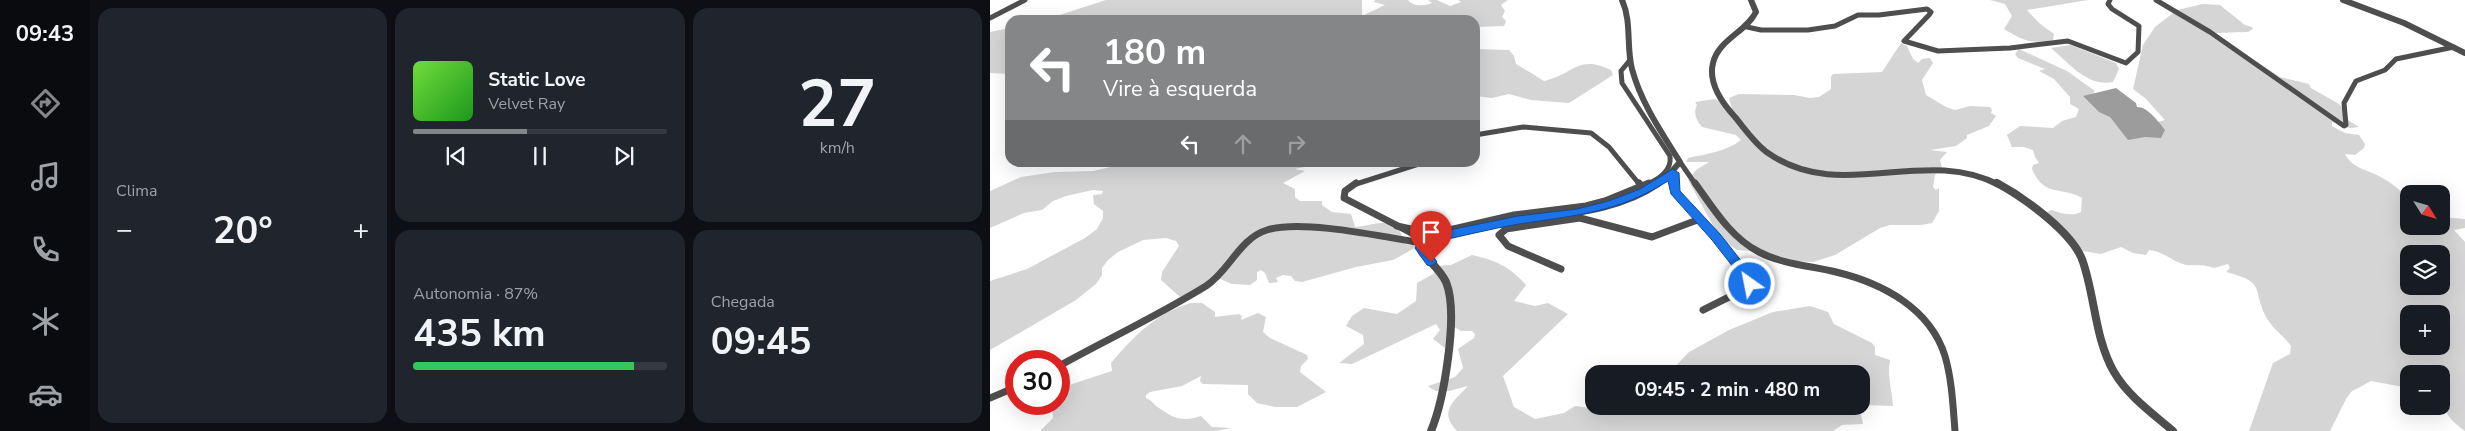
<!DOCTYPE html>
<html lang="pt">
<head>
<meta charset="utf-8">
<style>
  body { margin:0; font-family:"Nunito Sans",sans-serif; background:#20242c; color:#f1f3f6; height:100vh; display:flex; flex-direction:column; font-size:19px; white-space:nowrap }
  * { box-sizing:border-box; margin:0 }
  p { font-size:16px; color:#9ea1a6 }
  .icon { flex:none; width:28px; height:28px; fill:none; stroke:currentColor; stroke-width:2; stroke-linecap:round; stroke-linejoin:round }
  .map { position:relative; flex:1; overflow:hidden }
  .panel { display:flex; flex-direction:column; gap:8px; padding:8px; background:#0d0f14; width:900px }
  .panel>* { flex:none }
  .hud { position:absolute; left:15px; top:15px; width:475px; height:152px; border-radius:15px; box-shadow:0 5px 20px #0002; background:#858687; color:#fff; overflow:hidden }
  .needle { width:32px; rotate:127deg }
  .controls { position:absolute; left:1410px; top:185px; display:grid; gap:10px }
  .controls a { display:grid; place-items:center; width:50px; height:50px; border-radius:10px; background:#171b24; box-shadow:0 5px 20px #0002; font-size:25px }
  .speed { position:absolute; left:15px; top:350px; display:flex; gap:10px; font-size:25px; font-weight:700; text-align:center }
  .speed>* { display:grid; place-content:center; width:65px; height:65px; border-radius:50%; background:#171b24; box-shadow:0 5px 20px #0002; line-height:1 }
  .speed .limit { border:8px solid #d22; background:#fff; color:#111 }
  .pin { position:absolute; display:grid; place-items:center; width:42px; height:42px; color:#fff; margin:-51px -21px; border-radius:50% 50% 50% 0; rotate:-45deg; box-shadow:0 0 5px #0007 }
  .pin .icon { rotate:45deg }
  .me { position:absolute; width:55px; margin:-28px; rotate:327deg; stroke-linejoin:round; filter:drop-shadow(0 0 4px #0008) }
  .turn { display:flex; align-items:center; gap:18px; height:105px; padding:0 15px; font-size:22px }
  .turn .icon { width:65px; height:65px; stroke-width:2.5 }
  .turn b { display:block; font-size:35px; line-height:42px }
  .lanes { display:flex; align-items:center; height:48px; padding:0 15px; background:#0003; justify-content:center; gap:25px; direction:ltr }
  .lanes .off { opacity:.35 }
  .big { font-size:38px; font-weight:700; line-height:1.1 }
  .panel .card { flex:1; display:flex; flex-direction:column; justify-content:center; gap:8px; min-width:0; padding:0 18px; border-radius:15px; background:#20242c }
  .panel .dial { align-items:center; gap:0 }
  .dial b { font-size:65px; line-height:1 }
  .song { display:flex; align-items:center; gap:15px }
  .cover { width:60px; height:60px; border-radius:8px; background:linear-gradient(135deg,hsl(100 70% 55%),hsl(120 70% 35%)) }
  .played { height:5px; border-radius:2px; background:linear-gradient(90deg,#858687 45%,#363941 45%) }
  .keys { display:flex; justify-content:space-around; direction:ltr }
  .heat { display:flex; justify-content:space-between; align-items:center; font-size:28px; direction:ltr }
  .charge { height:8px; border-radius:4px; background:linear-gradient(90deg,#34c759 87%,#363941 0) }
  .panel .tiles { flex:1; display:grid; gap:8px; grid-template-columns:repeat(3,1fr) }
  .card:first-child { grid-row:span 2 }
  .trip { position:absolute; left:595px; top:365px; width:285px; height:50px; border-radius:15px; background:#171b24; box-shadow:0 5px 20px #0002; font-weight:700; line-height:50px; text-align:center }
  main { display:flex; flex:1; min-height:0 }
  .menu { display:flex; flex-direction:column; width:90px; justify-content:space-around; align-items:center; background:#090b0e; color:#9ea1a6 }
  .menu .icon { width:35px; height:35px }
  .menu .on { color:#858687 }
  .menu b { font-size:22px; color:#f1f3f6 }
  .map>svg:first-child { display:block }
  .green { fill:#d5d5d5; fill-rule:evenodd }
  .water { fill:#9c9c9c }
  .lines { fill:none; stroke-linecap:round; stroke-linejoin:round }
  .minor-far1 { stroke:#4e4e4e; stroke-width:5 }
  .minor { stroke:#4e4e4e; stroke-width:7 }
  .tertiary-far1 { stroke:#4e4e4e; stroke-width:6 }
  .tertiary { stroke:#4e4e4e; stroke-width:8 }
  .route { fill:#1a73e8; stroke:#114b97 }
</style>
</head>
<body>
<main>
<nav class="menu">
<b>09:43</b>
<svg class="icon on" aria-label="directions" viewBox="0 0 24 24"><path d="M12 3l9 9-9 9-9-9zM9 14v-3h6M13 9l2 2-2 2"/></svg>
<svg class="icon" aria-label="music" viewBox="0 0 24 24"><path d="M9 18V5l10-2v13"/><circle cx="6" cy="18" r="3"/><circle cx="16" cy="16" r="3"/></svg>
<svg class="icon" aria-label="phone" viewBox="0 0 24 24"><path d="M5 4h4l2 5-3 2q2 4 5 5l2-3 5 2v4C11 20 4 13 5 4z"/></svg>
<svg class="icon" aria-label="climate" viewBox="0 0 24 24"><path d="M12 3v18M4 7l16 10M4 17L20 7"/></svg>
<svg class="icon" aria-label="car" viewBox="0 0 24 24"><path d="M5 17H2v-5l4-1 3-4h7l3 4 3 1v5h-3M9 17h6M6 11h13"/><circle cx="7" cy="17" r="2"/><circle cx="17" cy="17" r="2"/></svg>
</nav>
<section class="panel">
<div class="tiles">
<div class="card"><p>Clima</p>
<div class="heat"><a>−</a><b class="big">20°</b><a>+</a></div>
</div>
<div class="card">
<div class="song"><i class="cover"></i><div><b>Static Love</b><p>Velvet Ray</p></div></div>
<div class="played"></div>
<div class="keys"><svg class="icon" aria-label="previous" viewBox="0 0 24 24"><path d="M18 5L8 12l10 7zM5 5v14"/></svg><svg class="icon" aria-label="pause" viewBox="0 0 24 24"><path d="M8 5v14M16 5v14"/></svg><svg class="icon" aria-label="next" viewBox="0 0 24 24"><path d="M6 5l10 7-10 7zM19 5v14"/></svg></div>
</div>
<div class="card dial"><b>27</b><p>km/h</p></div>
<div class="card"><p>Autonomia · 87%</p><b class="big">435 km</b><div class="charge"></div></div>
<div class="card"><p>Chegada</p><b class="big">09:45</b></div>
</div>
</section>
<div class="map">
<svg width="1475" height="431" viewBox="0 0 1475 431">
  <rect width="100%" height="100%" fill="#fff"/>
  <g class="green">
    <path d="M116,0H372V16L395,5L384,2L385,0H418C423,7 434,6 442,3L438,0H447L460,6L471,2L468,0H518L511,5L515,11L512,17L516,21L514,26L485,27V20H54Z"/>
    <path d="M1000,0H1098L1037,10L1049,23L1064,34L1063,40C1040,44 1034,41 1014,29L1022,16L1015,4Z"/>
    <path d="M1213,4L1230,5L1255,25L1262,27L1263,29L1258,32L1226,33L1238,43L1290,77L1319,84L1321,88L1349,104L1355,111L1358,120L1369,127L1360,128L1342,122V126L1355,133L1369,135L1375,144L1374,148L1365,155L1355,154C1363,170 1381,170 1394,179C1404,184 1411,192 1419,199V226H1451V217L1475,219V228L1464,230L1475,242V431C1450,413 1451,402 1451,374H1419V388L1381,381L1372,386L1362,391L1356,399L1340,431H1259L1283,363L1300,354L1301,346C1294,336 1284,330 1278,320C1260,289 1279,283 1236,272L1240,268L1238,264L1224,268C1214,264 1206,266 1196,265C1183,262 1173,251 1159,250L1156,255L1143,253L1131,247L1111,254L1093,251L1057,212L1061,210C1071,213 1082,217 1091,212L1092,198C1072,186 1054,198 1042,169L1043,165L1049,163L1045,157L1043,150L1034,147H1022L1017,135L1030,126L1063,128L1072,121L1086,117L1089,109L1080,104V97L1064,79L1049,71L1055,69L1028,58L1025,54L1029,49L1077,71L1105,91L1103,93L1168,122L1175,120L1155,98L1143,89L1153,45L1165,27L1187,10ZM1419,254H1451V286H1419ZM1419,314H1451V346H1419Z"/>
    <polygon points="20,28 20,74 0,73 0,32"/>
    <path d="M911,43L917,46L923,59L928,63L932,59L940,58L943,63L932,80L936,95L956,107L965,110L980,106L1000,107L1002,110L1001,113L1006,116L999,126L977,135V138L966,146L940,150L957,152L950,160L952,168L945,175L943,187L946,190L949,188V211L942,223L931,225H900L890,228L845,255L823,262L780,260L760,251L747,250L730,238L698,180L706,170L719,162H696L698,158C715,154 736,152 751,140L746,135L712,127C706,120 703,113 707,105L705,102L725,99L742,109L739,98L749,94L804,95L820,98L829,97L841,89V77L843,74L892,72Z"/>
    <path d="M1081,45L1126,63L1129,69L1123,82C1097,87 1079,63 1061,48Z"/>
    <path d="M485,49L519,50L524,56L526,64L554,81C585,74 587,54 621,70L623,75L579,103L541,100L519,94L502,98L485,96Z"/>
    <path d="M183,162L332,163L305,169L315,171L293,183L305,189V197L310,201H332V205L342,212L361,214L365,227C389,225 406,212 415,244L424,246L423,249L403,260L366,267L312,282L305,281L301,276L293,275L286,278L288,282L279,283L275,273L271,270L267,272V280L260,285L242,284L230,279L190,297L171,280L172,272L189,246L186,241L176,238L153,240L128,252L118,260L112,268V275L106,284L86,300L0,350V281L37,269L95,238L107,229L113,218V211L104,204L103,195L112,194L113,191L103,190L76,196L63,201L52,210L34,213L0,228V191L31,177L65,172L103,171L134,164Z"/>
    <path d="M482,255C507,261 519,266 536,285L524,301L545,306L558,303L578,314L513,376L524,407L545,419L574,413L585,406L629,412L645,406H869L873,424L852,425L843,431H467C448,411 464,401 478,386C464,389 450,397 438,386L465,377L473,368L468,349L484,338L485,334L482,331H471L464,327L455,348L443,339L450,330L446,324L362,364L349,363L374,344L373,335L356,326L362,316L374,308L407,314L426,301L427,283L445,273L447,266L461,265Z"/>
    <path d="M201,303H212L225,312V317L249,314L252,316L251,320L268,313L276,317L273,332L280,338L317,355L318,359L311,366L310,372L336,392L307,407H285L267,403L258,394V385L213,384L210,381L211,376L192,386L160,392L156,395V398C162,400 164,405 169,408C184,419 194,422 211,416L222,427L242,428L225,431H50L63,418L62,404H69V392L76,386L122,371L121,363C144,336 166,313 201,303Z"/>
    <path d="M820,306L838,312L844,324L882,343L885,347V355L900,360C897,376 902,390 903,406L871,405V374H678L699,352L739,330L783,312Z"/>
  </g>
  <path class="water" d="M1126,88L1146,103L1147,107C1158,107 1168,121 1175,130L1171,138L1155,137L1138,140L1120,117L1109,112L1093,96Z"/>
  <g class="lines">
    <g class="minor-far1">
      <polyline points="1166,0 1220,32 1354,126 1356,125 1354,103 1366,81 1395,70 1406,59 1464,47"/>
      <polyline points="0,18 35,0"/>
      <polyline points="757,27 771,30 818,30 845,26 868,15 889,15 937,9 941,12 939,15 914,41 948,51 1020,48 1078,41 1136,63 1148,52 1149,26 1122,9 1118,4 1120,0"/>
      <path d="M640,60L631,71L632,83L680,156C682,171 669,179 656,185"/>
      <polyline points="485,135 533,127 601,133 619,147 650,185"/>
      <polyline points="690,162 706,185"/>
      <polyline points="683,173 684,185"/>
      <polyline points="363,185 435,162"/>
    </g>
    <g class="minor">
      <polyline points="366,183 355,191 354,198 435,240"/>
      <polyline points="649,183 651,186"/>
      <polyline points="684,183 685,192 726,237 760,280 757,288 713,310"/>
      <path d="M705,183C723,208 741,238 769,252C792,264 821,266 846,272C892,283 940,308 955,356C962,380 963,406 965,431"/>
      <polyline points="407,226 439,233 455,231 524,215 596,206 615,201 659,183"/>
      <polyline points="571,269 518,246 509,235 516,229 590,218 662,237 710,219"/>
      <path d="M69,366C118,339 169,315 216,286C239,271 250,238 277,230C312,219 394,237 432,243"/>
      <polyline points="0,398 26,387"/>
    </g>
    <g class="tertiary-far1">
      <path d="M632,0C642,22 636,46 642,69C651,103 672,133 690,162L676,178L666,185"/>
      <path d="M761,0L766,12C756,32 728,40 723,63C718,83 732,103 745,117C755,129 765,144 778,153C851,204 934,145 1009,185"/>
      <polyline points="1353,0 1414,23 1475,53"/>
    </g>
    <g class="tertiary">
      <path d="M1007,183C1033,197 1084,233 1093,262C1105,297 1105,339 1124,372C1138,396 1162,413 1183,431"/>
      <path d="M441,431C454,400 469,313 456,282C451,271 440,262 432,252L431,248L435,240C466,233 497,225 529,220C575,213 628,211 668,183"/>
    </g>
  </g>
  <path class="route" d="M683,169L689,173L690,191L730,234L764,277L766,284L764,287H755L754,281L722,240L681,194L678,181C627,213 587,215 529,224C499,229 469,237 439,243L437,247L447,262L441,266L437,265L425,248L431,237L435,235L528,216L587,209L619,201L650,189Z"/>
</svg>
<div class="controls">
<a><svg class="needle" viewBox="-14 -14 28 28"><path d="M0-13l5 13h-10z" fill="#e53935"/><path d="M0 13l5-13h-10z" fill="#9ea1a6"/></svg></a>
<a><svg class="icon" aria-label="layers" viewBox="0 0 24 24"><path d="M12 4l9 5-9 5-9-5zM3 14l9 5 9-5"/></svg></a>
<a>+</a>
<a>−</a>
</div>
<div class="speed"><div class="limit">30</div></div>
<div class="pin" style="left:441px;top:262px;background:#d93025"><svg class="icon" aria-label="arrive" viewBox="0 0 24 24"><path d="M6 21V4h12l-3 4 3 4H6"/></svg></div>
<svg class="me" style="left:760px;top:284px" viewBox="-20 -20 40 40"><circle r="17" fill="#1a73e8" stroke="#fff" stroke-width="3"/><path d="M0-11L8 9 0 5-8 9z" fill="#fff"/></svg>
<div class="trip">09:45 · 2 min · 480 m</div>
<div class="hud">
<div class="turn"><svg class="icon" aria-label="left" viewBox="0 0 24 24"><path d="M17 20v-9H6M10 6l-5 5 5 5"/></svg><div><b>180 m</b>Vire à esquerda</div></div>
<div class="lanes"><svg class="icon" aria-label="left" viewBox="0 0 24 24"><path d="M17 20v-9H6M10 6l-5 5 5 5"/></svg><svg class="icon off" aria-label="ahead" viewBox="0 0 24 24"><path d="M12 20V5M6 11l6-6 6 6"/></svg><svg class="icon off" aria-label="right" viewBox="0 0 24 24"><path d="M7 20v-9h11M14 6l5 5-5 5"/></svg></div>
</div>
</div>
</main>
</body>
</html>
